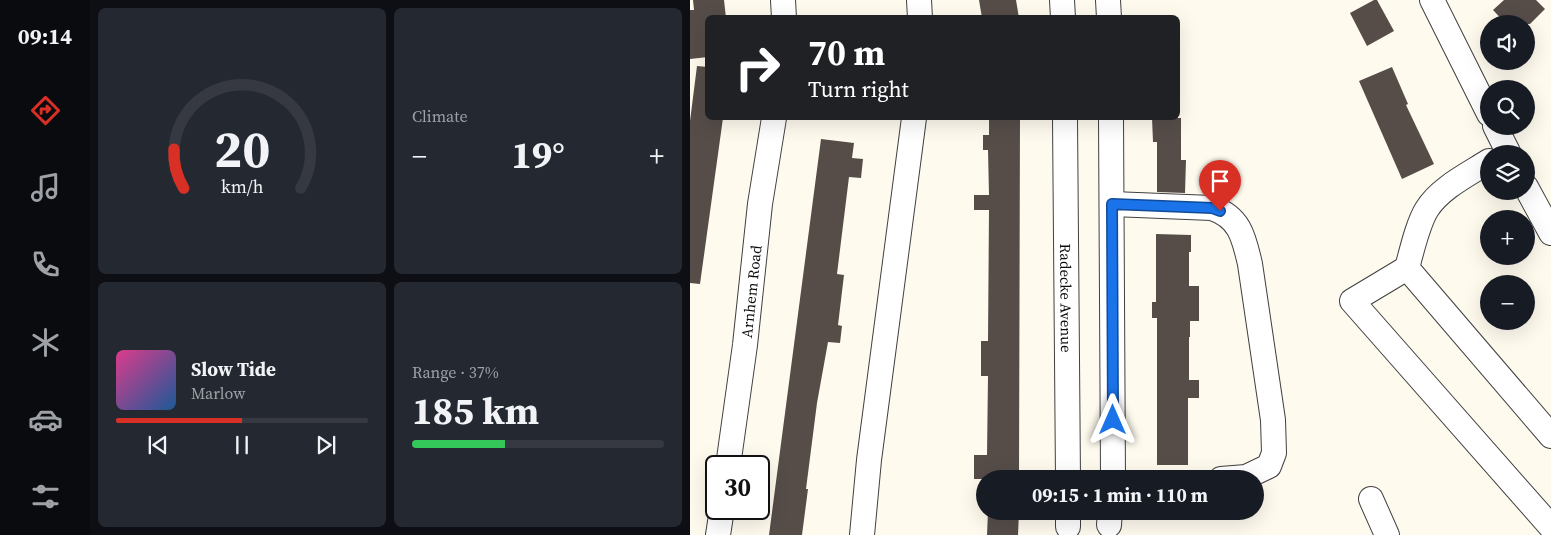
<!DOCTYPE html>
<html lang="en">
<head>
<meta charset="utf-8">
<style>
  body { margin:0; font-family:"Source Serif 4",serif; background:#242831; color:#f1f3f6; height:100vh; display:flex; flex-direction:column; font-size:19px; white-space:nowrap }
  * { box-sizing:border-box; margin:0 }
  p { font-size:16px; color:#9ea1a6 }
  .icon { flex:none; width:28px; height:28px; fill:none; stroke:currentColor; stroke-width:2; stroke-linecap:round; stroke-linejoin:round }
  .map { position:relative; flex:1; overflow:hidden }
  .drawer { display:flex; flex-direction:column; gap:8px; padding:8px; background:#0d0f14; width:600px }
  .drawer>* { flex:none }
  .guide { position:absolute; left:15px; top:15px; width:475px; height:105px; border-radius:8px; box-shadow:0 5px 20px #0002; background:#202124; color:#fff; overflow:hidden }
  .tools { position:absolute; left:790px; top:15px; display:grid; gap:10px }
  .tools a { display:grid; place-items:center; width:55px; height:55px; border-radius:50%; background:#171b24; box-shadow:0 5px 20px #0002; font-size:25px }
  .speed { position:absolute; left:15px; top:455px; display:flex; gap:10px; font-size:25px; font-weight:700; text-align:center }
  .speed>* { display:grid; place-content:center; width:65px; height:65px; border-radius:50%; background:#171b24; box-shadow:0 5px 20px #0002; line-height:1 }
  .speed .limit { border:2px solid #111; border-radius:8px; background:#fff; color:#111 }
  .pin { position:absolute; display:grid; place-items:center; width:42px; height:42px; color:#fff; margin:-51px -21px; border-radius:50% 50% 50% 0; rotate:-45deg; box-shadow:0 0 5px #0007 }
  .pin .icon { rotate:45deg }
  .me { position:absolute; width:55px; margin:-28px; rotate:0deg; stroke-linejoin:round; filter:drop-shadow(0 0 4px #0008) }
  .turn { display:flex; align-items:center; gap:18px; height:105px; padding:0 20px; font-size:22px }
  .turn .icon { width:65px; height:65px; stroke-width:2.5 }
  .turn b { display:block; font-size:35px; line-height:42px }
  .big { font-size:38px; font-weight:700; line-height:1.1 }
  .drawer .card { flex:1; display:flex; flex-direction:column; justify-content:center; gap:8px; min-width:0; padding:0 18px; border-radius:8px; background:#242831 }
  .drawer .dial { align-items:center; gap:0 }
  .dial svg { height:130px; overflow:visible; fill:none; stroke:#363941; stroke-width:7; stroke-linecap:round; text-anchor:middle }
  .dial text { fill:#f1f3f6; stroke:none }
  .song { display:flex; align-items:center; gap:15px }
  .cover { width:60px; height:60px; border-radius:8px; background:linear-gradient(135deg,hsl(330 70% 55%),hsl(210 70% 35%)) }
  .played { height:5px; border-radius:2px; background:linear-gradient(90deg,#d93025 50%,#363941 50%) }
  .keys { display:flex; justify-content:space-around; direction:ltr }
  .heat { display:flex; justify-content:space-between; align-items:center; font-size:28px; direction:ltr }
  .charge { height:8px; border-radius:4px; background:linear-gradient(90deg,#34c759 37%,#363941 0) }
  .drawer .tiles { flex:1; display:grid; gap:8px; grid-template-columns:repeat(2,1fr) }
  .trip { position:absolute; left:286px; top:470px; width:288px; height:50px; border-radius:25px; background:#171b24; box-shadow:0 5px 20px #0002; font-weight:700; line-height:50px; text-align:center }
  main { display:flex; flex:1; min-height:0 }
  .tab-bar { display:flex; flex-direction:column; width:90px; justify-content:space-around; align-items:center; background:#090b0e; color:#9ea1a6 }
  .tab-bar .icon { width:35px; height:35px }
  .tab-bar .on { color:#d93025 }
  .tab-bar b { font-size:22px; color:#f1f3f6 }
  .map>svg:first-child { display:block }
  .building { fill:#564d49 }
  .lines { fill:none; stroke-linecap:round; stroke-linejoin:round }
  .minor-casing { stroke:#404040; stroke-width:26 }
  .minor { stroke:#fff; stroke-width:24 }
  .route-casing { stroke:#114b97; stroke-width:12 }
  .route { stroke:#1a73e8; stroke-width:9 }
  .labels { text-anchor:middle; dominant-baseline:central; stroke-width:5; stroke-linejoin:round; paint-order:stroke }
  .street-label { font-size:15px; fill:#0d0d0d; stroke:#fff }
</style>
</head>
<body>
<main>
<nav class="tab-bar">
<b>09:14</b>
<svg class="icon on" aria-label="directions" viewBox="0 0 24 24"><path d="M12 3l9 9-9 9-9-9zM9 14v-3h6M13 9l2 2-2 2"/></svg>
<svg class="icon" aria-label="music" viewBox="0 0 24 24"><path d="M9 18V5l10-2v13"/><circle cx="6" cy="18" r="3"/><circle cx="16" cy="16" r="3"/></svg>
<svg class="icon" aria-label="phone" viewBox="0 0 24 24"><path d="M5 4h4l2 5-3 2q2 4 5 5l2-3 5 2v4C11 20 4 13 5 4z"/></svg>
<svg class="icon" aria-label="climate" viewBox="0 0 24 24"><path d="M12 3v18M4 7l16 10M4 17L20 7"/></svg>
<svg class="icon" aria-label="car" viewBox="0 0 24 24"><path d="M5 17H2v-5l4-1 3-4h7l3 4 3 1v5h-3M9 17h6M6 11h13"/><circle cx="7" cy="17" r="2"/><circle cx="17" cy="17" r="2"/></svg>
<svg class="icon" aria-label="filters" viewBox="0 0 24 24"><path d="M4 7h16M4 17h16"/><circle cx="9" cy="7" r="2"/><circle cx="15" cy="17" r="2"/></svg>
</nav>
<section class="drawer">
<div class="tiles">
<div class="card dial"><svg viewBox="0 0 100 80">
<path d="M14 69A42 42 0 1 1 86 69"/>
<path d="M14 69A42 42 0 0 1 8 45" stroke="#d93025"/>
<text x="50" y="56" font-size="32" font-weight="700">20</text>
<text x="50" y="72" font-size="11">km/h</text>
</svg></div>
<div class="card"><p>Climate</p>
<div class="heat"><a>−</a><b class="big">19°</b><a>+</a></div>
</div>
<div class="card">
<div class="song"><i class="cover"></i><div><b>Slow Tide</b><p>Marlow</p></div></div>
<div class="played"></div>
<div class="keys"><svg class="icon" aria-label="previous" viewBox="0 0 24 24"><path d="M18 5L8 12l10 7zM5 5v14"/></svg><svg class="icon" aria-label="pause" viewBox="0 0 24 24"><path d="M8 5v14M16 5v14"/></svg><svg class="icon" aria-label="next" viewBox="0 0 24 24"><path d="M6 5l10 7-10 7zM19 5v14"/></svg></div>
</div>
<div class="card"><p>Range · 37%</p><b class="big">185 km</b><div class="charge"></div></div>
</div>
</section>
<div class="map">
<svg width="861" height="535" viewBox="0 0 861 535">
  <rect width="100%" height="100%" fill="#fffaee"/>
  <g class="building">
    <polygon points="3,0 34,0 36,18 18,18 18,57 0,59 0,10 4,10"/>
    <polygon points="289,0 326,0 329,18 292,18"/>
    <polygon points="684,0 687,0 704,31 677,46 660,13"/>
    <polygon points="814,0 846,0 855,9 840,24 816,24 803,10"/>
    <polygon points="7,66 18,67 18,118 33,118 10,284 0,283 0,121"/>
    <polygon points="702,67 718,104 716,105 744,164 712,179 669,81"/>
    <polygon points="299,118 330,118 329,479 284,479 284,455 297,455 298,376 291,376 291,341 298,341 299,210 284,210 284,195 299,195 298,150 293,150 293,135 299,135"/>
    <polygon points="462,118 491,118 491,160 496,160 495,193 467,192 467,142 463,142"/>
    <polygon points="131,139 164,143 162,158 173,159 171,178 159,177 147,274 154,275 148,325 152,326 150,343 138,342 127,403 116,489 118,489 112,535 79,535"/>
    <polygon points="466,234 501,235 501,252 499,252 499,286 509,286 509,321 500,321 500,337 499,337 499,380 509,380 509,398 498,398 498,465 467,465 467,318 462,318 462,302 466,302"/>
    <polygon points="298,511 329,511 328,535 297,535"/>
  </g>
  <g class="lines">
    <defs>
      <g id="minor">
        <polyline points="93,0 94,18"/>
        <polyline points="229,0 230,18"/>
        <polyline points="372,0 373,18"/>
        <polyline points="418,0 419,18"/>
        <polyline points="742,0 799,114"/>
        <path id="s1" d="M375,118L378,479"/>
        <polyline points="421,118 423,479"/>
        <polyline points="805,126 819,154"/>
        <path d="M799,161C779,174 750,188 737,209C728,223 722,250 717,268L861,436"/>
        <polyline points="836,187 861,233"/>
        <path d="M422,204L522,208C550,217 554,238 560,264L583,420L584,453L579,466L556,477L531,479"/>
        <polyline points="717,268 662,301 861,527"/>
        <path id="s2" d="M38,466L55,345L70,204L84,118"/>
        <polyline points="681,499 697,535"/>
        <polyline points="378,511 378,527"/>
        <polyline points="419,525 420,511"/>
        <polyline points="28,535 32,509"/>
        <polyline points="172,535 179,460 224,118"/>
      </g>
    </defs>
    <use href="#minor" class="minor-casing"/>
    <use href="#minor" class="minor"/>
  </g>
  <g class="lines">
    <defs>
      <polyline id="route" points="423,420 422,204 522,208 530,211"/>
    </defs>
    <use href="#route" class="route-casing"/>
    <use href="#route" class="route"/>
  </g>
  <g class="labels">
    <g class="street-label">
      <text stroke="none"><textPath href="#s2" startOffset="176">Arnhem Road</textPath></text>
      <text stroke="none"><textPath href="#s1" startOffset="180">Radecke Avenue</textPath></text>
    </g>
  </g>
</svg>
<div class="tools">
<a><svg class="icon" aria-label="sound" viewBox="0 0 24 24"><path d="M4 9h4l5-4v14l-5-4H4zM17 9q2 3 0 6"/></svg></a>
<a><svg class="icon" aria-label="search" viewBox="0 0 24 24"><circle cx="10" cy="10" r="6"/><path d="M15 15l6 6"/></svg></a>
<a><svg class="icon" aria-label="layers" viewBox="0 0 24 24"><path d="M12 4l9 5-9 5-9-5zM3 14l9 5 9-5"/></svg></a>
<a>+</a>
<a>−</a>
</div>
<div class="speed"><div class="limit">30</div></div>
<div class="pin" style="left:530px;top:211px;background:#d93025"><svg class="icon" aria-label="arrive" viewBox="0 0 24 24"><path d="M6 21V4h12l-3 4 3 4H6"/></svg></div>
<svg class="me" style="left:423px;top:420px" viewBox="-20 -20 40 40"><path d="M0-17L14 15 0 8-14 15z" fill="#1a73e8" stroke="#fff" stroke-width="4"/></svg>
<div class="trip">09:15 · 1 min · 110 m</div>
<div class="guide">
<div class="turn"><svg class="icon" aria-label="right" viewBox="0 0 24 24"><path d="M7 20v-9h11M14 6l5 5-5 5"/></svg><div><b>70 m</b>Turn right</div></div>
</div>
</div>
</main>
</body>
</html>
